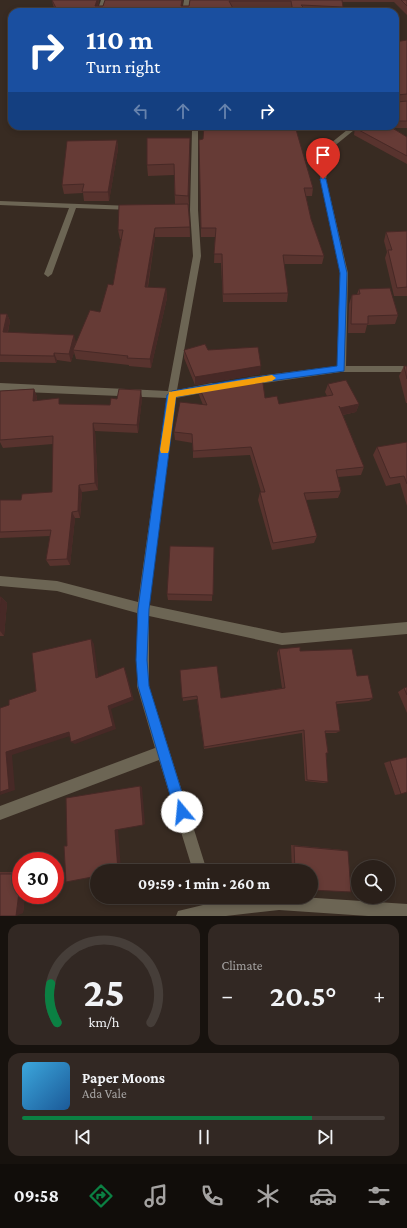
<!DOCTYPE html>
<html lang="en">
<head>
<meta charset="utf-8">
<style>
  body { margin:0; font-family:"Crimson Pro",serif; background:#322823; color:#f1f3f6; height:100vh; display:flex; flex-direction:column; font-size:15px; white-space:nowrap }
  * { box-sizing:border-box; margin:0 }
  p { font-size:13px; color:#a5a3a2 }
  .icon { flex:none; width:22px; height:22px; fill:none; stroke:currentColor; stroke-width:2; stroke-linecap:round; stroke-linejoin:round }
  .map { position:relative; height:916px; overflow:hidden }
  .panel { display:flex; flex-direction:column; gap:8px; padding:8px; background:#17120e; flex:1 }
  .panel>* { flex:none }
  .top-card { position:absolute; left:8px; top:8px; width:391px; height:122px; border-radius:12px; box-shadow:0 2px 6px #0003,0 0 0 1px #463e39; background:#1a4fa0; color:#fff; overflow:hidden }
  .buttons { position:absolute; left:351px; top:860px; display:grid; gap:8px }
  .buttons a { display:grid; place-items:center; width:44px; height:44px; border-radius:50%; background:#2a201a; box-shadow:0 2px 6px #0003,0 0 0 1px #463e39; font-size:20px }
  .speed { position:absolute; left:12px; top:852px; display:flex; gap:8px; font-size:20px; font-weight:700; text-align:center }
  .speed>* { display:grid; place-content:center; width:52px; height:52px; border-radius:50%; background:#2a201a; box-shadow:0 2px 6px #0003,0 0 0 1px #463e39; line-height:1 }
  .speed .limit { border:6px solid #d22; background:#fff; color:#111 }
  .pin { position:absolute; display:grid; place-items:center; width:34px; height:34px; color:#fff; margin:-41px -17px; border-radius:50% 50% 50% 0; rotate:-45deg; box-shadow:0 0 4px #0007 }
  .pin .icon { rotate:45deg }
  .me { position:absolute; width:44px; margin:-22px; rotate:343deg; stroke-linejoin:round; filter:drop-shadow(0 0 3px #0008) }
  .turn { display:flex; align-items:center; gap:14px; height:84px; padding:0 12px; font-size:18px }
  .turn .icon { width:52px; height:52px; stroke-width:2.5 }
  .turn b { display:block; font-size:28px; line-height:34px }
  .lanes { display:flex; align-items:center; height:38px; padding:0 12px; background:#0003; justify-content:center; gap:20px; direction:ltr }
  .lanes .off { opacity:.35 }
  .big { font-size:30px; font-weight:700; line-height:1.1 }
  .panel .card { flex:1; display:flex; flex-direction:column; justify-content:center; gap:6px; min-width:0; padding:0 14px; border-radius:12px; background:#322823 }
  .panel .dial { align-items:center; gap:0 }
  .dial svg { height:104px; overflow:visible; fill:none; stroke:#463e39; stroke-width:7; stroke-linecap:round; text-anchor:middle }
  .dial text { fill:#f1f3f6; stroke:none }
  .song { display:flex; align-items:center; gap:12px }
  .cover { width:48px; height:48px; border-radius:6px; background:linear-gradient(135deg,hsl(200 70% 55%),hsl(210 70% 35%)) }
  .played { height:4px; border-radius:2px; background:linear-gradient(90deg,#0b8043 80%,#463e39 80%) }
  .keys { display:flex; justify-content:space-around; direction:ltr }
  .heat { display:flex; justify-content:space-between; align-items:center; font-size:22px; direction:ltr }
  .panel .tiles { flex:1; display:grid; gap:8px; grid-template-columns:1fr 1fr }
  .card:last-child { grid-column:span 2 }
  .trip { position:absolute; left:90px; top:864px; width:228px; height:40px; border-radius:20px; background:#2a201a; box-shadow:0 2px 6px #0003,0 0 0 1px #463e39; font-weight:700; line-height:40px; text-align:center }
  .tab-bar { display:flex; height:64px; justify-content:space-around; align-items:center; background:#110d0a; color:#a5a3a2 }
  .tab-bar .icon { width:28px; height:28px }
  .tab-bar .on { color:#0b8043 }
  .tab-bar b { font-size:18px; color:#f1f3f6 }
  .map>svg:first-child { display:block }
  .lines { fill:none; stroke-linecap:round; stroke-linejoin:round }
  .minor { fill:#6c6554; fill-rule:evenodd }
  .wall { fill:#58332e }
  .shaded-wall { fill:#472926 }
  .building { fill:#663b36; stroke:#472926 }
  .route { fill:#1a73e8; stroke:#114b97 }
  .slow { fill:#f59e0b }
</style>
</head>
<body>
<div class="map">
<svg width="407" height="916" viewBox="0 0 407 916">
  <rect width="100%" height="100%" fill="#382b22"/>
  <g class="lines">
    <g class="minor">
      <polygon points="101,0 107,0 103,12 97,12"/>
      <polygon points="184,0 190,0 188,12 182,12"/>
      <polygon points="352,126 359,126 332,148 326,179 348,273 346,366 407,366 407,372 341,372 250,385 247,384 245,381 247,378 250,377 337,366 340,273 320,179 326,147"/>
      <polygon points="195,128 198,130 198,210 201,256 177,390 212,383 217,387 212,391 176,398 149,605 282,633 407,622 407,634 282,645 149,616 149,686 207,871 193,871 159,760 0,820 0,806 155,748 137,686 137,613 57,591 0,586 0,576 57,581 138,602 167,398 0,391 0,383 168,391 193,256 190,210 192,130"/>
      <polygon points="0,201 132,206 136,208 132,210 76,208 52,274 48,277 44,274 69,208 0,205"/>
      <polygon points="201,897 215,897 217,902 266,897 301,897 407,904 407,916 368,916 279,910 226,916 176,916 178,911 203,905"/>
    </g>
  </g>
  <g class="wall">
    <polygon points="52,0 99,0 98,6 103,6 105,0 183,0 182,6 189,6 190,0 407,0 407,15 394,2 342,2 343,7 342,12 291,12 290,8 233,8 235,12 56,12 53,5"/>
    <polygon points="407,40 407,128 393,128 407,137 407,164 354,135 355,128 359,126 395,126 395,42"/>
    <polygon points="203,139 313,188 312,196 306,196 311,219 324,256 322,264 284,264 288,293 287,302 223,302 221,263 214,263 215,237 201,237 199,140"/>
    <polygon points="117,140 118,149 109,201 84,201 83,193 64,194 62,185"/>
    <polygon points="190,148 189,206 190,237 155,237 148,287 166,288 167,298 151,368 129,366 129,365 76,359 74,352 71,362 57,360 56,363 0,362 0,314 7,314 10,321 8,332 76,342 100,312 113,285 121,239 120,239 118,230 175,204 174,175 148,176 147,165"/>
    <polygon points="407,231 407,296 394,296 385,258 387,252 384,241 386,232"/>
    <polygon points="359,289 398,315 395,324 367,325 365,333 348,333 349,304 352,295 357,294"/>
    <polygon points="184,350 208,350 260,374 195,385 184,358"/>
    <polygon points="404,366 407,366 407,403 406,403 399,376"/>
    <polygon points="328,384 359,404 356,412 343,415 364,467 361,475 338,477 341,491 338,498 306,500 317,536 314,543 272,550 258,500 260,492 261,492 250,455 193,458 193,443 175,440 174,432 203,405 199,395 199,387 265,398 279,404 327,396 325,392"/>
    <polygon points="34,389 37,397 37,401 61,404 110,405 142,398 138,433 95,431 98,490 82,492 80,518 75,518 70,565 50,566 46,560 50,536 0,538 0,500 21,500 52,492 53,444 3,448 0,442 0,391"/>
    <polygon points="407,442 407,506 400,483 386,486 373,455 377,447"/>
    <polygon points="214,547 212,601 168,600 167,594"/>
    <polygon points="0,597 1,597 7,603 4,636 0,636"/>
    <polygon points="279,649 300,651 357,676 373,698 369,701 336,704 340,731 336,733 325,733 328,753 326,753 328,782 324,783 305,781 302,733 204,749 197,699 183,701 180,670 221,698 282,688 277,653"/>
    <polygon points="407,687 407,713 398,692 404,688"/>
    <polygon points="390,761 401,794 395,795 384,763"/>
    <polygon points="291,845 343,850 348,851 311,871 292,871"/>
    <polygon points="0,872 21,872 21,895 25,895 23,913 0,916"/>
  </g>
  <g class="shaded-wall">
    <polygon points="97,0 99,0 96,12 95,6"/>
    <polygon points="182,0 183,0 181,12 181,6"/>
    <polygon points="190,138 190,148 189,206 188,196"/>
    <polygon points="117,140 118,149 109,201 108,192"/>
    <polygon points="155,228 155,237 146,296 145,287"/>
    <polygon points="166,288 167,298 151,368 150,359"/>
    <polygon points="7,314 10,321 6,339 3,332"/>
    <polygon points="74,335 76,342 73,350 74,352 71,362 69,354"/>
    <polygon points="54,353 57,360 56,363 54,356"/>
    <polygon points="261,366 260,374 195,385 195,377"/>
    <polygon points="34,389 37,397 36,409 33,401"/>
    <polygon points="141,390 142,398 138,433 137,425"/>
    <polygon points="359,404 356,412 337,416 340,408"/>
    <polygon points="93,423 95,431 98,490 95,483"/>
    <polygon points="79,485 82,492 80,518 78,511"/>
    <polygon points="72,512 75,518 70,565 67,559"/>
    <polygon points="1,597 7,603 4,636 0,631 0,613"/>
    <polygon points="91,639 94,644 99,682 96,678"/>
    <polygon points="124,667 126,672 134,700 111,709 116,729 75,744 71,742 108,706"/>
    <polygon points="69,732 73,735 12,755 15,790 0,795 6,752"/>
    <polygon points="140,786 142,787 145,824 143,825"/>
    <polygon points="118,829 121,870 118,871 115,830"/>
    <polygon points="20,884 21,884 21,895 25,895 23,913 16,916"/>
  </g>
  <g class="building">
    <polygon points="52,0 97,0 95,6 103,6 105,0 182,0 181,6 189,6 190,0 342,0 343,7 301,5 308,12 293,12 291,1 229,1 235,12 58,12"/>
    <polygon points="401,0 407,0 407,6"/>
    <polygon points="407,40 407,94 397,95 395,97 397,102 407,101 407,121 395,121 395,42"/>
    <polygon points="204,126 295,126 313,188 304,188 311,219 324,256 283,255 288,293 223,294 222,254 214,254 216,228 201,228 199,140 203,139"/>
    <polygon points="359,126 389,126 407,137 407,156 355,128"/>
    <polygon points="147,138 190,138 188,196 175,195 174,164 147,165"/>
    <polygon points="117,140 108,192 82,192 84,184 62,185 67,141"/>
    <polygon points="188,204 190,227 155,228 145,287 166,288 150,359 127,358 128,356 73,350 90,310 100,312 108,284 113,285 123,230 118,230 119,205"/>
    <polygon points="407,231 407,287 397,288 388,250 392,250 386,232"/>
    <polygon points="390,288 398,315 368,316 368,324 351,324 352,295 360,294 359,289"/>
    <polygon points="0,314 7,314 3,332 74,335 69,354 54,353 54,356 0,355"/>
    <polygon points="205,344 208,350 258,347 261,366 195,377 184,350"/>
    <polygon points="404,366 407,366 407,379"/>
    <polygon points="262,376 265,398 277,396 279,404 333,395 328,384 346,380 359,404 340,408 339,406 364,467 336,470 341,491 304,493 317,536 273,543 260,492 265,492 251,447 193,451 192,434 174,432 180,402 207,405 199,387"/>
    <polygon points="34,389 33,401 59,398 59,404 110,405 111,398 117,399 119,389 141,390 137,425 93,423 95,483 79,485 78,511 72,512 67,559 46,560 51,530 0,532 0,500 21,500 22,494 52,492 53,436 0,440 0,391"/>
    <polygon points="407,442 407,484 404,476 390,478 377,447"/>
    <polygon points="170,546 214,547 213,595 167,594"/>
    <polygon points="0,597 1,597 0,613"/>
    <polygon points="91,639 96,678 124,667 132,697 108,706 113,726 71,742 69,732 6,752 9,789 0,792 0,708 9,705 9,700 36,691 32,653"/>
    <polygon points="300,647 300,651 352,649 357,676 368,675 373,698 336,702 340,731 325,731 328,753 326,753 328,782 307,780 304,730 204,747 197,696 182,698 180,670 217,666 221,698 285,688 279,649"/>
    <polygon points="407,687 407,695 404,688"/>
    <polygon points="407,757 407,792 401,794 390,761"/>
    <polygon points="140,786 143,825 115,830 118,871 97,871 97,876 66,882 64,846 67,846 66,798"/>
    <polygon points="294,846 348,851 351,892 311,890 311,871 295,871"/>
    <polygon points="0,874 21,874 21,884 20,884 16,916 0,916"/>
  </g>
  <polygon class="route" points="323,177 326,179 347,273 344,371 241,385 176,397 149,609 147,660 149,686 188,812 186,816 182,818 177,816 175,812 138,686 136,660 138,609 167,395 172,391 241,379 337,366 340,273 320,179"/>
  <polygon class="slow" points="272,375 276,378 272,381 176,397 169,450 168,453 161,453 160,450 169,392"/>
</svg>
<div class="buttons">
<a><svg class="icon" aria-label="search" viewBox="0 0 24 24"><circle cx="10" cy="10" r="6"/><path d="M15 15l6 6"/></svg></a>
</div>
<div class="speed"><div class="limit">30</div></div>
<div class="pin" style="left:323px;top:179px;background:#d93025"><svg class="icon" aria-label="arrive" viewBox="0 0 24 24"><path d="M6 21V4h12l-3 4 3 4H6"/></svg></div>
<svg class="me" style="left:182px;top:812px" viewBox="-20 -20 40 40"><circle r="19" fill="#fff"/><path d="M0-13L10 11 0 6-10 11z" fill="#1a73e8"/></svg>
<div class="trip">09:59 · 1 min · 260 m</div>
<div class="top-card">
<div class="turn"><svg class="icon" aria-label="right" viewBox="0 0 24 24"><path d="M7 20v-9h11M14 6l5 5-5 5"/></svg><div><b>110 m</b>Turn right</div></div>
<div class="lanes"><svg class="icon off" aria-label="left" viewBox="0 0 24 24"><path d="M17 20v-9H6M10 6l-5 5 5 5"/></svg><svg class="icon off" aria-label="ahead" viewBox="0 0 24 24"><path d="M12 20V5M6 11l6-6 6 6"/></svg><svg class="icon off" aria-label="ahead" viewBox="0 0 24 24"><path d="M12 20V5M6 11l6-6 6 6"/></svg><svg class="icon" aria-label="right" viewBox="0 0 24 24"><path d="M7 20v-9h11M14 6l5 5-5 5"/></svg></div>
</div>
</div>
<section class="panel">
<div class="tiles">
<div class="card dial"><svg viewBox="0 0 100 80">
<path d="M14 69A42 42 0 1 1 86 69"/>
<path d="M14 69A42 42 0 0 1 9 39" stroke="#0b8043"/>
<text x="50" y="56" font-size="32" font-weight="700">25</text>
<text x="50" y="72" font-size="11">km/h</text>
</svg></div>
<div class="card"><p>Climate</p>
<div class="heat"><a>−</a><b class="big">20.5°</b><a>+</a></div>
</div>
<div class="card">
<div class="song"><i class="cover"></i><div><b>Paper Moons</b><p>Ada Vale</p></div></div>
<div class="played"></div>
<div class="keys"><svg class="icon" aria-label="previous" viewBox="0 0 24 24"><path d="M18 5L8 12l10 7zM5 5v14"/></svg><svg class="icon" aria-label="pause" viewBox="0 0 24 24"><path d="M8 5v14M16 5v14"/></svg><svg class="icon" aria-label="next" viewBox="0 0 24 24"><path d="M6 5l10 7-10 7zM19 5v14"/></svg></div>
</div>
</div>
</section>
<nav class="tab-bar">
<b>09:58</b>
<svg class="icon on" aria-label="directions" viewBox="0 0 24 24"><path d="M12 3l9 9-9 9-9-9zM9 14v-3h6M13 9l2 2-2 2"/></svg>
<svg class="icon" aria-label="music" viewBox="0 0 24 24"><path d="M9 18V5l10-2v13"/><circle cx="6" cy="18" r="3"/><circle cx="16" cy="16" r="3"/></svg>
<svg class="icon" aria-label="phone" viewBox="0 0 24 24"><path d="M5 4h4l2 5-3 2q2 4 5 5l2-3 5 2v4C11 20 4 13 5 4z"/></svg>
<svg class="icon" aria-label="climate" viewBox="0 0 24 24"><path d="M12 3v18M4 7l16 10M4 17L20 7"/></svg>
<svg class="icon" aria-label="car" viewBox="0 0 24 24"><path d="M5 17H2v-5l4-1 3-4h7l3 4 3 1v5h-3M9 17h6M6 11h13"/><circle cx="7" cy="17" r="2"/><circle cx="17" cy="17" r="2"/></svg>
<svg class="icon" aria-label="filters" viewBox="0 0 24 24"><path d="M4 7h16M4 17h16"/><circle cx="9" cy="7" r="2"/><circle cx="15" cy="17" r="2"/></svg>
</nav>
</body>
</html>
